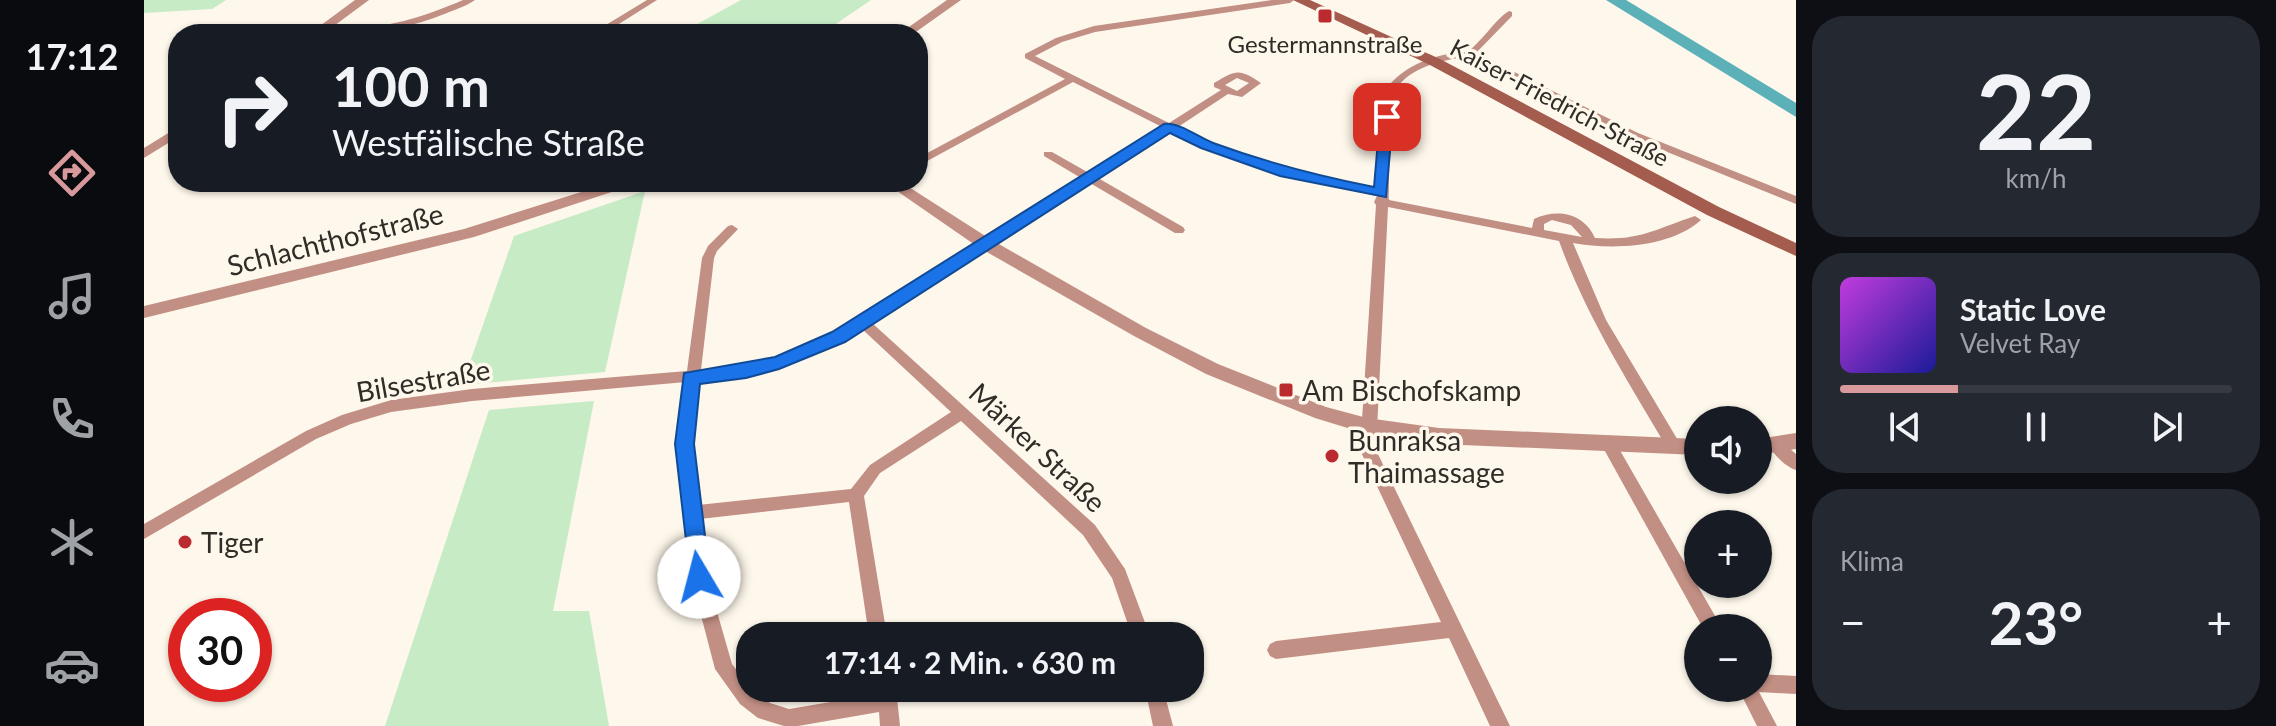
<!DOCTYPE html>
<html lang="de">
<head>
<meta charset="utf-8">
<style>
  body { margin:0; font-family:Lato,sans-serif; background:#242831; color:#f1f3f6; height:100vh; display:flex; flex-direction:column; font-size:30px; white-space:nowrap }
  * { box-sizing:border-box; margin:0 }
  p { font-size:26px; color:#9ea1a6 }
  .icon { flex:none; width:44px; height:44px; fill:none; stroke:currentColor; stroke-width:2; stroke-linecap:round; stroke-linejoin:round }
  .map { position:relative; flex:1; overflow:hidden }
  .drawer { display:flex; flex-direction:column; gap:16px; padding:16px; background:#0d0f14; width:480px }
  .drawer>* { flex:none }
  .hud { position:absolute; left:24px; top:24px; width:760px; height:168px; border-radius:32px; box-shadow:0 2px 6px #0004; background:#171b24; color:#f1f3f6; overflow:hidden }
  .fabs { position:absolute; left:1540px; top:406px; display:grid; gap:16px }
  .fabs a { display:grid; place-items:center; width:88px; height:88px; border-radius:50%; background:#171b24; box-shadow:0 2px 6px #0004; font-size:40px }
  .speed { position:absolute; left:24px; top:598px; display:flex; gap:16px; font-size:40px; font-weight:700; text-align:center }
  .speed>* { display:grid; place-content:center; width:104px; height:104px; border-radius:50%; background:#171b24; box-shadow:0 2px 6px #0004; line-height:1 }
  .speed .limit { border:12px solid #d22; background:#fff; color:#111 }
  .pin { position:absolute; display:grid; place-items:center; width:68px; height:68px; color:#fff; margin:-34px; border-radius:16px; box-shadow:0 4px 12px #0006 }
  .me { position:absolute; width:88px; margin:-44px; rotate:352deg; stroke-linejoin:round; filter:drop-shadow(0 0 6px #0008) }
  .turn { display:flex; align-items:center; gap:28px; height:168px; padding:0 32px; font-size:36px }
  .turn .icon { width:104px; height:104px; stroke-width:2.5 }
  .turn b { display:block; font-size:56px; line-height:68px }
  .big { font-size:60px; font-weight:700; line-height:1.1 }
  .drawer .card { flex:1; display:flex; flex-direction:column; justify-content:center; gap:12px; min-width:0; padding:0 28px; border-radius:32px; background:#242831 }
  .drawer .dial { align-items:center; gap:0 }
  .dial b { font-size:104px; line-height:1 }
  .song { display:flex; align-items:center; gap:24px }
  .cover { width:96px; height:96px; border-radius:12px; background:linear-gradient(135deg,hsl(290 70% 55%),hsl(240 70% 35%)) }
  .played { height:8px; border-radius:4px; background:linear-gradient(90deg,#d8999c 30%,#363941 30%) }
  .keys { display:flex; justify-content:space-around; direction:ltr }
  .heat { display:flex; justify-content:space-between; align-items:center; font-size:44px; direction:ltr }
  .trip { position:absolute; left:592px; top:622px; width:468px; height:80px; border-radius:32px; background:#171b24; box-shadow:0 2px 6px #0004; font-weight:700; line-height:80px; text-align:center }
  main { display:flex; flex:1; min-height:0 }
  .dock { display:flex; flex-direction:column; width:144px; justify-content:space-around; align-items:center; background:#090b0e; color:#9ea1a6 }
  .dock .icon { width:56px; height:56px }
  .dock .selected { color:#d8999c }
  .dock b { font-size:36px; color:#f1f3f6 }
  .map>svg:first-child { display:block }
  .green { fill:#c7ebc5 }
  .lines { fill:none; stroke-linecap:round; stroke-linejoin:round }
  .river { fill:#5cb1b9; fill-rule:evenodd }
  .minor { fill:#c28f84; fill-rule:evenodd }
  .tertiary { fill:#c28f84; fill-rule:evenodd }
  .secondary { fill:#a45c4e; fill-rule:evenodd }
  .route { fill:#1a73e8; stroke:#114b97; stroke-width:2 }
  .poi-dot { fill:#ba2a2f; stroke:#fef7eb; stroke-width:3 }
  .labels { text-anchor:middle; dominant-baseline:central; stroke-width:7; stroke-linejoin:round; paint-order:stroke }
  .far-poi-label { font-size:24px; fill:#302d29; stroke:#fef7eb }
  .far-street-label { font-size:24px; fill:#302d29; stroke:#fef7eb }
  .street-label { font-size:28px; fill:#302d29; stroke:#fef7eb }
  .poi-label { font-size:28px; fill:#302d29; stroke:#fef7eb; text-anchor:start }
</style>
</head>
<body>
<main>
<nav class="dock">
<b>17:12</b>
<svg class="icon selected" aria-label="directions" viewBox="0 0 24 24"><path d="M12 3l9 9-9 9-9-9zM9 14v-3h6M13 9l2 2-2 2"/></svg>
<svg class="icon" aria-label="music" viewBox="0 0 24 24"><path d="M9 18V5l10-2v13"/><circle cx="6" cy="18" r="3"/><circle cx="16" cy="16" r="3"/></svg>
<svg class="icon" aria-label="phone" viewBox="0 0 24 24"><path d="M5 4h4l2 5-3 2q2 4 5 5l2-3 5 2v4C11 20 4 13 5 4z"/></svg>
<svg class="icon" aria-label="climate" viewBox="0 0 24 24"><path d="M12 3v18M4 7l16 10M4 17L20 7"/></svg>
<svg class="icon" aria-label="car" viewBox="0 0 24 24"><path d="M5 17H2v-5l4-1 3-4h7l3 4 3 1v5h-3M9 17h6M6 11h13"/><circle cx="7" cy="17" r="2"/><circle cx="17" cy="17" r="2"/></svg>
</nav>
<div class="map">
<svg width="1652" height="726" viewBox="0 0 1652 726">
  <rect width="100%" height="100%" fill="#fef7eb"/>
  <g class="green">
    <polygon points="0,0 82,0 68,9 0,13"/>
    <polygon points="597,0 727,0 677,34 535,34"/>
    <polygon points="501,191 461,372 318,385 370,236"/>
    <polygon points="450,401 409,611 445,611 465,726 241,726 345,410"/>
  </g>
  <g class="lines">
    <polygon class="river" points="1462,0 1482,0 1652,103 1652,117"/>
    <g class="minor">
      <path d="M319,0H331C323,6 312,9 303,13C261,30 222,36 177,33L172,30L177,27C234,31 267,22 319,0Z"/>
      <polygon points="503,0 513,0 459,34 447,34"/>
      <path d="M1128,0H1150L1146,3L951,32L918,42L891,56L1025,123L1077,90L1070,87V83C1092,70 1095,68 1117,83L1098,97L1084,94L1034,127L1066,143L1144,170L1234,189L1240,92C1255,70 1278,59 1304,54C1310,53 1319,53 1323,51C1335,46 1351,19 1365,11L1368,12V16L1332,53L1494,133L1652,196V204L1486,137L1324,57C1301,59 1266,67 1252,89C1246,99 1245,182 1245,200L1388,228L1390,219C1413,208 1440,213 1451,238C1497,241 1511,229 1551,216L1557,220C1526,248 1468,250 1429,243L1462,320L1538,447L1535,451L1530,453L1525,451C1485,383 1442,316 1415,241L1244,207L1232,450L1366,726H1346L1305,638L1132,659L1126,656L1123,650L1126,644L1132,641L1297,622L1216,450L1232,205L1230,202L1233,196L1137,175L1058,147L1026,131L954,178L1039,227L1041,230L1039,233H1031L946,183L728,323L951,525L981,569L1006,636H988L968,578L939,535L817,421L736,473L720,496L743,636H725L705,502L556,519L563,577L588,664L606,688L626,703L645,709L734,694V688H752L756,726H736L735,712L654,726H640L614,718L596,704L571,669L547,577L539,513L533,444L542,382L328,401L247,412L207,424L172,439L0,539V524L162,431L198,415L247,400L328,389L543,371L558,258L564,246L584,226L588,225L594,229L573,251L570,258L557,370L602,366L660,347L714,319L937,178L900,156V152H908L945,173L1018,127L929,82L774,166V158L921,79L881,58V54L912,38L950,26ZM1093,78L1105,83L1093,91L1081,85ZM1408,220L1427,225L1438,237L1400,230V224ZM718,329L807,412L726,465L707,489L554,505L549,444L556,380L607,375L670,355Z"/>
      <polygon points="1465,438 1470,440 1578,628 1559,628 1457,444 1460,440"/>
      <path d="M1633,440L1638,442L1652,454V470C1642,467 1630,455 1625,446L1628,442Z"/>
      <polygon points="1614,674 1652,676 1652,694 1615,692 1633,726 1613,726 1594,688 1614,688"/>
      <polygon points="1001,688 1019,688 1029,726 1009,726"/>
    </g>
    <g class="tertiary">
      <polygon points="211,0 225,0 179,34 165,34"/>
      <polygon points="803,0 817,0 769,34 755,34"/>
      <polygon points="34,127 34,137 0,158 0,148"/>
      <polygon points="469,182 491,182 489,185 330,237 0,318 0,306 320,229"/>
      <polygon points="740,182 757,182 846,239 1002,328 1074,364 1182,407 1223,418 1295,428 1554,439 1554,455 1295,444 1223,434 1171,418 1062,374 990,336 834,247"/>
      <polygon points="1652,433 1652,449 1614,455 1614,439"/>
    </g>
    <polygon class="secondary" points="1149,0 1166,0 1296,59 1575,207 1652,243 1652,256 1563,215 1286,65"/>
  </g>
  <path class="route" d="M1243,113L1249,117L1242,197L1136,176L1057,148L1026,133L701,342L635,369L602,378L556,384L550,444L566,577L563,584L555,587L547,584L531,444L540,373L631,357L688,332L1020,124C1037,122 1056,139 1072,144C1124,163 1175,176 1230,187L1236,117Z"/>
  <g class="poi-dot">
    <rect x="1173" y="8" width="16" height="16" rx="4"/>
    <rect x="1134" y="382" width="16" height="16" rx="4"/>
    <circle cx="1188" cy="456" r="8"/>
    <circle cx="41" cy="542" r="8"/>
  </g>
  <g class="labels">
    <g class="far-poi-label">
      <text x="1181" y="43">Gestermannstraße</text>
    </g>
    <g class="far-street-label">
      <text transform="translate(1416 102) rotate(28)">Kaiser-Friedrich-Straße</text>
    </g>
    <g class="street-label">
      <text transform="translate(191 239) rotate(-14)">Schlachthofstraße</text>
      <text transform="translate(279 380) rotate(-10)">Bilsestraße</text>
      <text transform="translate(894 447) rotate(43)">Märker Straße</text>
    </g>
    <g class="poi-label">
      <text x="1158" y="390">Am Bischofskamp</text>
      <text x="1204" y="440">Bunraksa<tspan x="1204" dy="32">Thaimassage</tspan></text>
      <text x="57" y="542">Tiger</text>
    </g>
  </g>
</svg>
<div class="fabs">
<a><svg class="icon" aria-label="sound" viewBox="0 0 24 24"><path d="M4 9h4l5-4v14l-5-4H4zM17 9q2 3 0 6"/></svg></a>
<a>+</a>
<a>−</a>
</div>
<div class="speed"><div class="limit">30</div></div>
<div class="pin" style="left:1243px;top:117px;background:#d93025"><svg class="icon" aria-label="arrive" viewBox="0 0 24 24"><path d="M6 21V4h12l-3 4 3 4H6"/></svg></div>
<svg class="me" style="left:555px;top:577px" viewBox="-20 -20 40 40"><circle r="19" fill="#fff"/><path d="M0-13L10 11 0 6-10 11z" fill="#1a73e8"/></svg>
<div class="trip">17:14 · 2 Min. · 630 m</div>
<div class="hud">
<div class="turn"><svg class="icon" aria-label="right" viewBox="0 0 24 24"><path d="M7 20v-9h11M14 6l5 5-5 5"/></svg><div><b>100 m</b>Westfälische Straße</div></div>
</div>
</div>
<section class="drawer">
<div class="card dial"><b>22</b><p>km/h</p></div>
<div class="card">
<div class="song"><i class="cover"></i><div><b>Static Love</b><p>Velvet Ray</p></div></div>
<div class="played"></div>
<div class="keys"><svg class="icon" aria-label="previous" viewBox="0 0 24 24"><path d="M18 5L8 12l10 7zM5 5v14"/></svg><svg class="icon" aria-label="pause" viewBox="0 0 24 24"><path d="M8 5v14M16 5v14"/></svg><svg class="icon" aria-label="next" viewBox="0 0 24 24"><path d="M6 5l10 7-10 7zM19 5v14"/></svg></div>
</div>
<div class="card"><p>Klima</p>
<div class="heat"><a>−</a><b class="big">23°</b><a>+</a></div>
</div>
</section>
</main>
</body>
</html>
